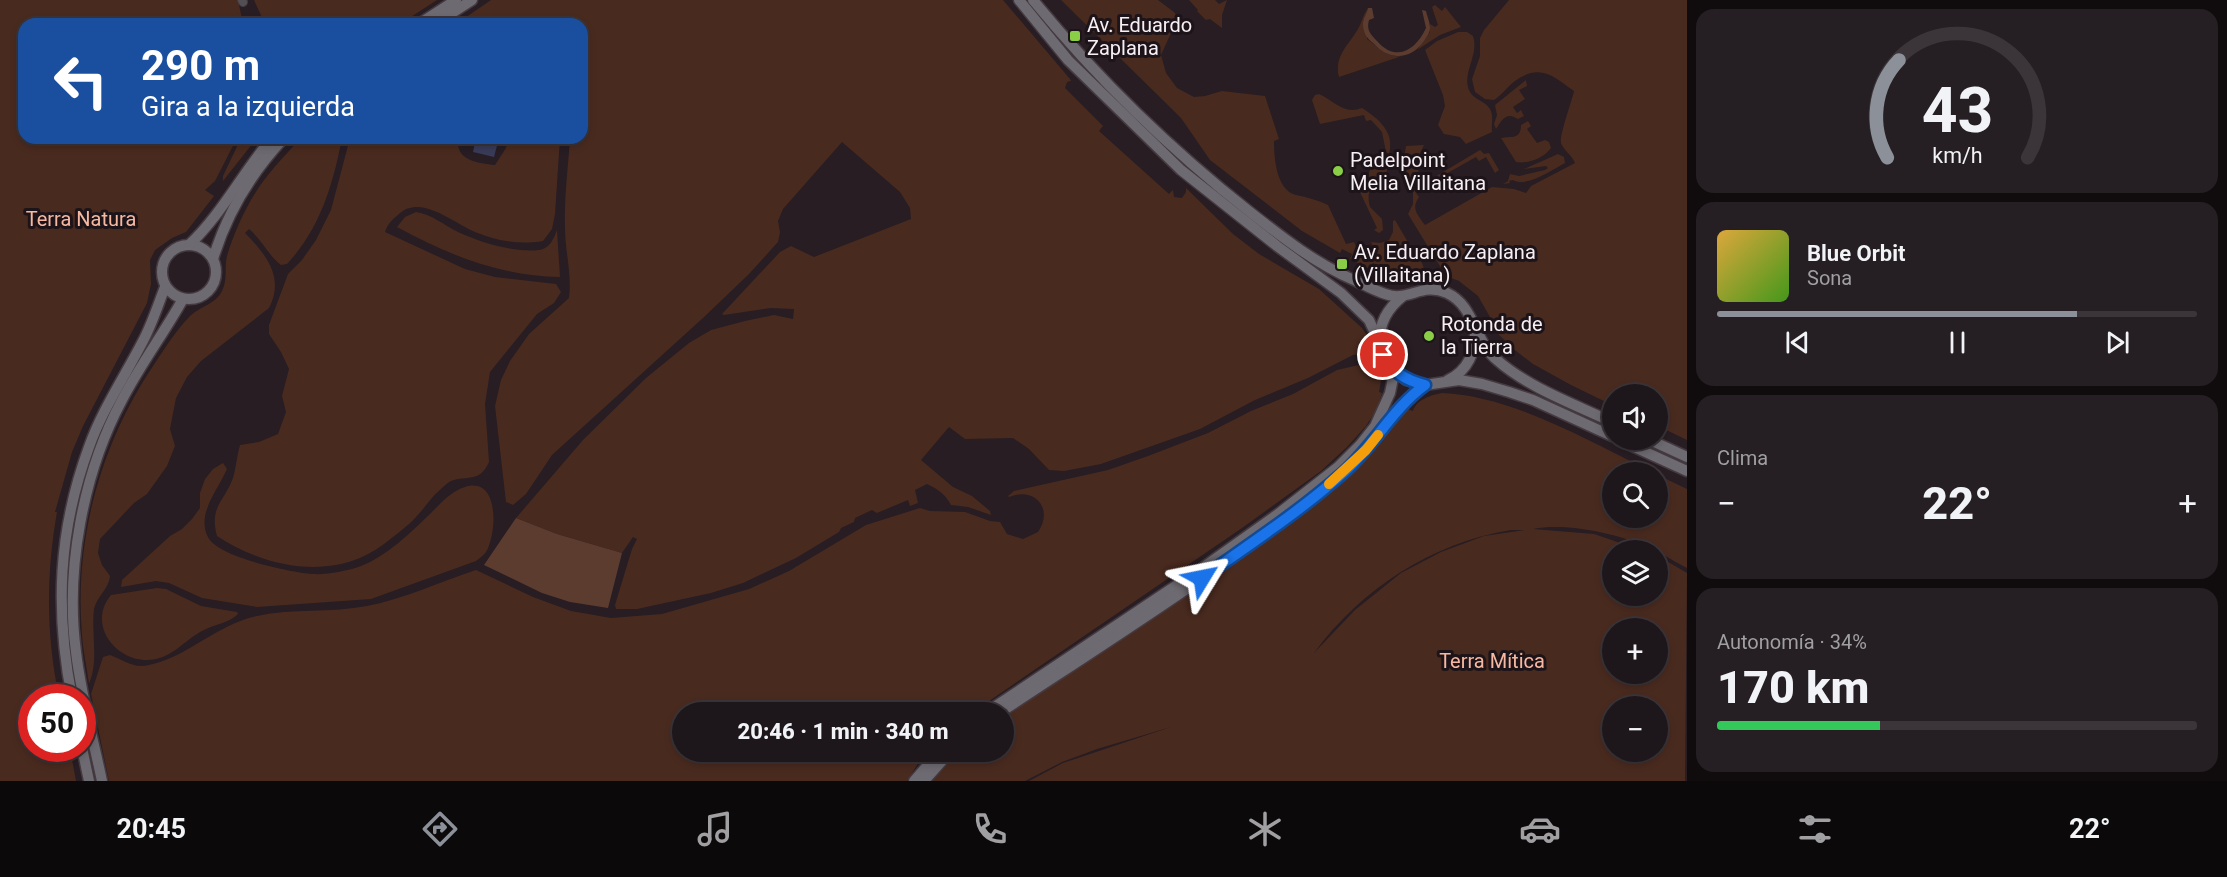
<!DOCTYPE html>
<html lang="es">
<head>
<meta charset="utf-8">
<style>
  body { margin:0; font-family:Roboto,sans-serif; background:#251f23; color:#f1f3f6; height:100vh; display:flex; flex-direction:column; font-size:22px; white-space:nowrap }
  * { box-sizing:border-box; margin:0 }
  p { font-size:20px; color:#a09fa2 }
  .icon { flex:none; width:33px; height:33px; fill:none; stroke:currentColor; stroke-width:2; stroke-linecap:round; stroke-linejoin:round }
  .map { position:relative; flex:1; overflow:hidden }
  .side { display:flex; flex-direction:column; gap:9px; padding:9px; background:#100c0e; width:540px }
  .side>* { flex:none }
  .hud { position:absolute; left:18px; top:18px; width:570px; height:126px; border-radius:18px; box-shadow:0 3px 9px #0003,0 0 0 2px #3b3539; background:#1a4fa0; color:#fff; overflow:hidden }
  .controls { position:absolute; left:1602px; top:384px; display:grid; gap:12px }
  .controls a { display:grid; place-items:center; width:66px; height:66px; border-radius:50%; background:#1d161a; box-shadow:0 3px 9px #0003,0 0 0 2px #3b3539; font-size:30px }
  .speed { position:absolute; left:18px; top:684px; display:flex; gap:12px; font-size:30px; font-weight:700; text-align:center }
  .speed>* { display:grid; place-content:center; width:78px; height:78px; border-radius:50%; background:#1d161a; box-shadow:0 3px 9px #0003,0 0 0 2px #3b3539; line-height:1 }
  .speed .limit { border:9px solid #d22; background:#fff; color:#111 }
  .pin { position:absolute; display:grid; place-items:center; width:51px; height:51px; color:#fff; margin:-26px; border:3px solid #fff; border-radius:50%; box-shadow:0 2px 6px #0007 }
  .me { position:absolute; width:66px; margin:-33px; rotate:55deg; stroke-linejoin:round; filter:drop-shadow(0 0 4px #0008) }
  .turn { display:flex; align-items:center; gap:21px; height:126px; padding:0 24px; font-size:27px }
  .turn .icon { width:78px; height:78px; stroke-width:2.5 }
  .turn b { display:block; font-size:42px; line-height:51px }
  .big { font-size:45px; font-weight:800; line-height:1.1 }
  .side .tile { flex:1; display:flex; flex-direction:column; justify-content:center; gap:9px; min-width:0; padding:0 21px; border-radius:18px; background:#251f23 }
  .side .dial { align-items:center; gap:0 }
  .dial svg { height:156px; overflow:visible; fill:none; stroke:#3b3539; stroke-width:7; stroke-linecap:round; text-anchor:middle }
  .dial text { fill:#f1f3f6; stroke:none }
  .song { display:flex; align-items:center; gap:18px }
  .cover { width:72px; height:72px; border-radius:9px; background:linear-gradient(135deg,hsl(40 70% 55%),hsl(100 70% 35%)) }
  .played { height:6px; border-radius:3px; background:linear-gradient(90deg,#8c9099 75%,#3b3539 75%) }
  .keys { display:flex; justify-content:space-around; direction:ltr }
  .heat { display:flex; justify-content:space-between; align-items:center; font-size:33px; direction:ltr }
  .charge { height:9px; border-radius:4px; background:linear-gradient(90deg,#34c759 34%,#3b3539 0) }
  .trip { position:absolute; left:672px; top:702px; width:342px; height:60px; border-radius:30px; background:#1d161a; box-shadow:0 3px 9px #0003,0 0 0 2px #3b3539; font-weight:800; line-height:60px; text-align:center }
  .tab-bar { display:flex; height:96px; justify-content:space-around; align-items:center; background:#0c090a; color:#a09fa2 }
  .tab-bar .icon { width:42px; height:42px }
  .tab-bar .on { color:#8c9099 }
  .tab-bar b { font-size:27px; color:#f1f3f6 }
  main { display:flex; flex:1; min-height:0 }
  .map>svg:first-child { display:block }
  .green { fill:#492a1f; fill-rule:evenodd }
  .forest { fill:#5d3c30 }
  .water { fill:#393b58 }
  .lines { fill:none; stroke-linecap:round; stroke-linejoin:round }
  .minor-casing { stroke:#443a40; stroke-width:10 }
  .secondary-casing { stroke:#443a40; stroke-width:13 }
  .minor { stroke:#524f54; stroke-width:8 }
  .secondary { stroke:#6e6a71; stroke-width:10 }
  .route-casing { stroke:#114b97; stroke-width:15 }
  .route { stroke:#1a73e8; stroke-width:10 }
  .slow { stroke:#f59e0b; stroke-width:10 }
  .poi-dot { fill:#8ace47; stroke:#1d141a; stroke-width:2 }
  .labels { text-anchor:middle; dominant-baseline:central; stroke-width:6; stroke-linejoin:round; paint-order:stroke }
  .poi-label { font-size:20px; fill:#f6eff3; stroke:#1d141a; text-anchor:start }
  .park-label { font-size:20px; fill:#f7b8a1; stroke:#1d141a }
</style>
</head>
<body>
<main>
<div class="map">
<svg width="1687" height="781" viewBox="0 0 1687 781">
  <rect width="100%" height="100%" fill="#271d23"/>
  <g class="green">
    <path d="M0,0H238L243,24H24V138H237L215,181L205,190L214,196L186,232L172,238L155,250L150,260L151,284L147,303L83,426L72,452L55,512H57C46,575 46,635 59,697L32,698V748L70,749L76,781H0Z"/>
    <polygon points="254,0 437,0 400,24 265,24"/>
    <path d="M491,0H1003L1070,79L1071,81L1067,82L1065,88L1103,126L1099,131L1169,194L1173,190L1174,197L1182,198L1186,192V188L1233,234L1259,254L1319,289L1362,328L1367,335L1372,352L1353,355L1308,378L1255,400L1200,429L1101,464L1064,471L1049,470L1029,449L1013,438L965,439L949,427L921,460L953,487L972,496L990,511L991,515L968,507L951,505C946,495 938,489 927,484L915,490L918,503L910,506L908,500L877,513L872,510L855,518L854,522L841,528L839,532L796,558L743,583L711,593L637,609H616L615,605L632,549L637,539L633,537L622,553L557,534L516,518L583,440L646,378L689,343L711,330L745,321L774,315L793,319L794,309L771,308L724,315L722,314L780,252L791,246L814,257L911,219L910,208L900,192L842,142L783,209L778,221L780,232L778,242L749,274L703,318L552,455L526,494L513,505L506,502L495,406L501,380L510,361L529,334L569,298C572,274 565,251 565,228C564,198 568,168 570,138H582V24H456Z"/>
    <path d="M1061,0H1158L1174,12L1177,16L1176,22L1161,55L1166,73L1177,88L1194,97L1205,96L1222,91L1265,96L1279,139L1274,141C1274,157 1276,190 1296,195C1307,197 1317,200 1328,205L1346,244L1354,242L1359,253L1373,246L1371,242L1380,243L1389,240L1393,232V221L1395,220L1412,249L1407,253L1410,257L1415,254C1421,260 1426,267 1423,276L1403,282L1384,277L1383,274L1388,270L1373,263L1368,268L1350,259L1352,254L1342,249L1340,253L1302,231L1210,160L1181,118Z"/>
    <polygon points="1189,0 1215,0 1219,4 1227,0 1222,15 1222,28 1210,19 1206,20 1197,11 1198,10"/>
    <path d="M1509,0H1687V440L1658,426V394H1612V405L1571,385L1533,364L1516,351L1494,330L1490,317L1478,296L1459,281L1446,276L1408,214L1413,204V192L1418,187L1423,189L1416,193L1419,197C1411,208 1417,214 1425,225L1492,187L1514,189L1526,193L1531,186L1575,163C1572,155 1564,151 1561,143C1559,136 1572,101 1574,91C1553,76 1540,63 1515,81C1507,87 1502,95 1494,100L1485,99L1475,92L1472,79L1480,56V38L1484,30Z"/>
    <polygon points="1435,5 1442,11 1445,7 1461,27 1440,35 1417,50 1430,32 1430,24 1435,27 1438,25 1432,7"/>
    <path d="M1368,8L1367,39C1378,47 1386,58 1402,56L1339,77C1334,56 1348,46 1358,29C1362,22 1363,15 1368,8Z"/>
    <path d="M1458,32H1467L1473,36C1479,54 1464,70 1468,87C1471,100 1485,100 1490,109C1494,116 1491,125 1492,132L1466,144L1460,137L1444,134L1438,125L1445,106L1443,95L1425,50L1437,41Z"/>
    <path d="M1526,80L1527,86L1519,90L1525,99L1513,107L1517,113L1521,110L1524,116L1518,119C1506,111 1502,120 1496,129L1494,124L1497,115L1495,105Z"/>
    <path d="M1319,94C1334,101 1344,115 1362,108C1379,119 1395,132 1389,154L1386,152L1382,132L1371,120L1366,121L1364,115L1320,124L1312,100L1315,95Z"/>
    <path d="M1528,121L1531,126L1527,129L1537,143L1545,140L1549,142L1551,148C1544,158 1529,164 1516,162L1501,138C1511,136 1521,140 1521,125Z"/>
    <polygon points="241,138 257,138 223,181 223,176"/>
    <path d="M301,138H342C333,185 320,229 287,264L281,265C268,255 262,240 249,229L245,233C266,254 285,278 269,308L201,361L187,377L176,398L170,429L175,446L167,466L147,494L134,503L100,539L98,553L102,565L110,576C109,589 97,596 94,609C91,633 99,661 89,684C87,668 83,651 82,635C74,538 101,443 155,363C165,348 177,329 190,316C199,307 216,304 222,291C228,279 224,268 227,256C235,229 250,197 268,175C278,162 290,150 301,138Z"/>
    <path d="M350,138H458C455,160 477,163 495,165L506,148L508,138H560L555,214L552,229L543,241C519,245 497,241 475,232C453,223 421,194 399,214C392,220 388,223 385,232L465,269L495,277L556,284L561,292L554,303L537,314L490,372L485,404L489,462C480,483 467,475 451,481C447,483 443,487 440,490C431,497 425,508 416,517C407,527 395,535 384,544C335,582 265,568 217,536C209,507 224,502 233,478C236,468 237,455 240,445L259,442L278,434L286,412L282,396L289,369L281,352L269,334V325L288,274L302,260L316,240L331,210Z"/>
    <polygon points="1424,145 1420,153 1418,174 1409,181 1405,180 1401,175 1406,146"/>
    <polygon points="1480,150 1484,154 1489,153 1499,170 1495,173 1486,157 1479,161 1476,157 1428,184 1428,181"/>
    <path d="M1370,152L1373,163L1389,160L1386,175C1371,181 1366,191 1370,207L1382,219L1383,230L1379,233L1374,230L1377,228L1359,190L1353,193L1350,188L1367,179L1371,167Z"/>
    <path d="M1558,154L1564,157L1565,163C1552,170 1526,188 1513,180L1509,181L1510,183L1503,184L1508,181L1510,174L1519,176L1545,170L1548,168L1546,166L1524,169Z"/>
    <path d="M416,212C431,214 444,225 458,232C478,241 499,248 521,250C542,251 549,252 557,230L560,277C500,276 448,255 397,227L405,217Z"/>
    <path d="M1376,361L1382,375L1379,392L1382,393L1377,409L1366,426L1347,447L1321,471L1242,528L973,712H682V752H928L919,762L907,781H109L91,694L103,657L110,655C124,660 133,669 149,665C188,657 217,624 257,616C293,608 331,613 367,606C404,599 439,582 476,570L533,597L571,611L611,618L662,614L749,589L789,571L866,525L920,508L930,511L965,512L990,521L1000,522L1007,534L1023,539L1038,532C1054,509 1035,486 1009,497L1008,496L1014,491L1108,470L1148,456L1208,433L1251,411L1293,394L1337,370Z"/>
    <path d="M1442,393C1514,396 1589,442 1653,472H1612V518H1658V475L1687,489V568C1677,563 1664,555 1655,550C1622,535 1570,522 1533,529L1594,534L1641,550H1612V596H1658V556L1687,573L1685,781H1029L1063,763L1171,727L1097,749L1062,762L1025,781H932L959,752H1004V717L1217,572L1336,487L1377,446L1408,409L1413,411C1416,400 1431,395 1442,393ZM1511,530H1525L1484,536L1441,552L1401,573L1355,610L1314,653C1362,588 1432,543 1511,530ZM1612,628H1658V674H1612ZM1612,706H1658V752H1612Z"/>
    <path d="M223,463L227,469C218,490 196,514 208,537C217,557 290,572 312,574C327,575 347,571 361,566C387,556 410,533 430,514C441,503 450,492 465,487C500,476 497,534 486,552C484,555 480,558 476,561L371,599L257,607L202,598L169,583L156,581L121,587L122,580L170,536L182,529L192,519L200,508V493L205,479L213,469Z"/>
    <path d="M157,588L166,589L201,606L237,612L238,614C229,623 215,624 204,630C187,638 175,655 156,659C120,667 85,626 111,595Z"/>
  </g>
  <g class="forest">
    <path d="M1368,8H1372L1374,18L1369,20C1366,30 1371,35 1377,41C1396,63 1416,50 1426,28L1422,10L1426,11C1427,16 1430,22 1430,28C1430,33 1427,36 1424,41C1411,60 1389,61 1374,44C1367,38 1364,35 1363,25C1363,17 1367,15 1368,8Z"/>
    <polygon points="516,518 557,534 622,553 608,608 570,602 542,593 484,565"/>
  </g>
  <polygon class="water" points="476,138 499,138 494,157 473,152"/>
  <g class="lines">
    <defs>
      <polyline id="minor" points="242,0 243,2"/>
      <g id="secondary">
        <path d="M1033,0C1097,78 1170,149 1250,212C1283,238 1316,264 1356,281C1367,286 1382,295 1394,296C1412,298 1424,283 1447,293C1475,306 1474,341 1497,360C1529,388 1574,404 1612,422"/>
        <polyline points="419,24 456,0"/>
        <polyline points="435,24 472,0"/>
        <circle cx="189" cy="272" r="27"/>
        <path d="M189,245C222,214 243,172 272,138"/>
        <path d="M213,259C227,213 251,173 284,138"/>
        <path d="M1380,341C1379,322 1388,308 1403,296"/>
        <polyline points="1391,368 1406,380 1425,385 1459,380 1482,384 1509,392 1533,400 1612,436"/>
        <path d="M1448,380C1468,371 1476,351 1475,331"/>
        <polyline points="1619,440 1687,471"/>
        <polyline points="1650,440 1687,457"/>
        <path d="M72,698C55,610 58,531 89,447C102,410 125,376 143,341C152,324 158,305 165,287"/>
        <polyline points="987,712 1198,571 1278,514 1338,467 1360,445 1375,426 1390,393 1393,378 1391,368 1369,320 1341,293 1277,246 1181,170 1068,60 1019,0"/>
        <path d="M1001,712C1116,636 1234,562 1341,475C1373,448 1392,410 1425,385"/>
        <polyline points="82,748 89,781"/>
        <path d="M102,781C93,738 81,695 76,652C65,570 83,473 122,400C140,365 164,333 183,299"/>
        <polyline points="914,781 939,752"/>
        <polyline points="924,781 950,752"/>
      </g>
    </defs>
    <use href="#minor" class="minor-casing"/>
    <use href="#secondary" class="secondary-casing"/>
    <use href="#minor" class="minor"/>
    <use href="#secondary" class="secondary"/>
  </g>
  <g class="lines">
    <defs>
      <path id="route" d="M1202,578C1250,544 1299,512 1343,473C1374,446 1392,409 1425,385C1405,380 1394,373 1383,355"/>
    </defs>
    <use href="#route" class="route-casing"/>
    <use href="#route" class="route"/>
    <polyline class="slow" points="1329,484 1366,450 1378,435"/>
  </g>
  <g class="poi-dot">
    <rect x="1069" y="30" width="12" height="12" rx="3"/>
    <circle cx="1338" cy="171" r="6"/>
    <rect x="1336" y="258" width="12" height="12" rx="3"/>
    <circle cx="1429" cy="336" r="6"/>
  </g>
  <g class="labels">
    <g class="poi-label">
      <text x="1087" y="25">Av. Eduardo<tspan x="1087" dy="23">Zaplana</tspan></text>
      <text x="1350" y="160">Padelpoint<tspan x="1350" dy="23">Melia Villaitana</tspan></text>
      <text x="1354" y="252">Av. Eduardo Zaplana<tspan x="1354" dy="23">(Villaitana)</tspan></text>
      <text x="1441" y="324">Rotonda de<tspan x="1441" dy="23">la Tierra</tspan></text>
    </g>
    <g class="park-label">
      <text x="81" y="219">Terra Natura</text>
      <text x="1492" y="661">Terra Mítica</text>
    </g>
  </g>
</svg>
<div class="controls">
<a><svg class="icon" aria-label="sound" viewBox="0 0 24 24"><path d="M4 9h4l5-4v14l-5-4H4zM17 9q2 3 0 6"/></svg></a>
<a><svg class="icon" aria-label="search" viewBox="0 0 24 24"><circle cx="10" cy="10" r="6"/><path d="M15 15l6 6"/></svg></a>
<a><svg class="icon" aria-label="layers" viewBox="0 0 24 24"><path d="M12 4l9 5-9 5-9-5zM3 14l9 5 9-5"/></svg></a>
<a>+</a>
<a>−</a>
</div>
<div class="speed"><div class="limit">50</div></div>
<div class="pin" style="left:1383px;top:355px;background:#d93025"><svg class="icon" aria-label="arrive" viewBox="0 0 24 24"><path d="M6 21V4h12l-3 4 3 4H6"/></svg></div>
<svg class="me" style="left:1202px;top:578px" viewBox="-20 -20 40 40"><path d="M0-17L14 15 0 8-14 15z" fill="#1a73e8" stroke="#fff" stroke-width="4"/></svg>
<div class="trip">20:46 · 1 min · 340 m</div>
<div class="hud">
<div class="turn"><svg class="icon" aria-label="left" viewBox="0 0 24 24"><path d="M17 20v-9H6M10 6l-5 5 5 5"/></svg><div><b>290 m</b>Gira a la izquierda</div></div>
</div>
</div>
<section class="side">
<div class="tile dial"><svg viewBox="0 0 100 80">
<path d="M14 69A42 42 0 1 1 86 69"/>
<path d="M14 69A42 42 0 0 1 20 19" stroke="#8c9099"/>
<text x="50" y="56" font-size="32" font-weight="700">43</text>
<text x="50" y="72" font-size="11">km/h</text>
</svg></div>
<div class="tile">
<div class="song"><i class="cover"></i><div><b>Blue Orbit</b><p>Sona</p></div></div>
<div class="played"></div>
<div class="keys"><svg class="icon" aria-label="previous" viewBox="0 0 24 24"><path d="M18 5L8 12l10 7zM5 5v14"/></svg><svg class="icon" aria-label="pause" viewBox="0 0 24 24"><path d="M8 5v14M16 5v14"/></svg><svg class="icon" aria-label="next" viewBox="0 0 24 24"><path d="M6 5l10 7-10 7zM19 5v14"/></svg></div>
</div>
<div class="tile"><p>Clima</p>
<div class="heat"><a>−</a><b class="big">22°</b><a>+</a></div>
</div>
<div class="tile"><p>Autonomía · 34%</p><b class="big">170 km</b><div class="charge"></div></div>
</section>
</main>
<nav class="tab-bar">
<b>20:45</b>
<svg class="icon on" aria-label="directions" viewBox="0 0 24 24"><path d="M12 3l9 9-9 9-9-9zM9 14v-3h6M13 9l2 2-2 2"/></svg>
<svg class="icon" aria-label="music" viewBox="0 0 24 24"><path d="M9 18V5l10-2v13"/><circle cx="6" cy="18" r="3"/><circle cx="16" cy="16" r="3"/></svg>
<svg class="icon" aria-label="phone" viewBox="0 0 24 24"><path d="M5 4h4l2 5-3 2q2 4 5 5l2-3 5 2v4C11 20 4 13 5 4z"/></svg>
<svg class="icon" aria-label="climate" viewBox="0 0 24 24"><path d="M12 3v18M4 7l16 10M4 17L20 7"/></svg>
<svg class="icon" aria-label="car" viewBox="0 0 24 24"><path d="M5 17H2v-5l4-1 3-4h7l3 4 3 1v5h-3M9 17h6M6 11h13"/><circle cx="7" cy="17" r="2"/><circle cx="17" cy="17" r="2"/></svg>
<svg class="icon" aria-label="filters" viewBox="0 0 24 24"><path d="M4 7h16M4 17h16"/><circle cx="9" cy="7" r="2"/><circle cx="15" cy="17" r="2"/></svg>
<b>22°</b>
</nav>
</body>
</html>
